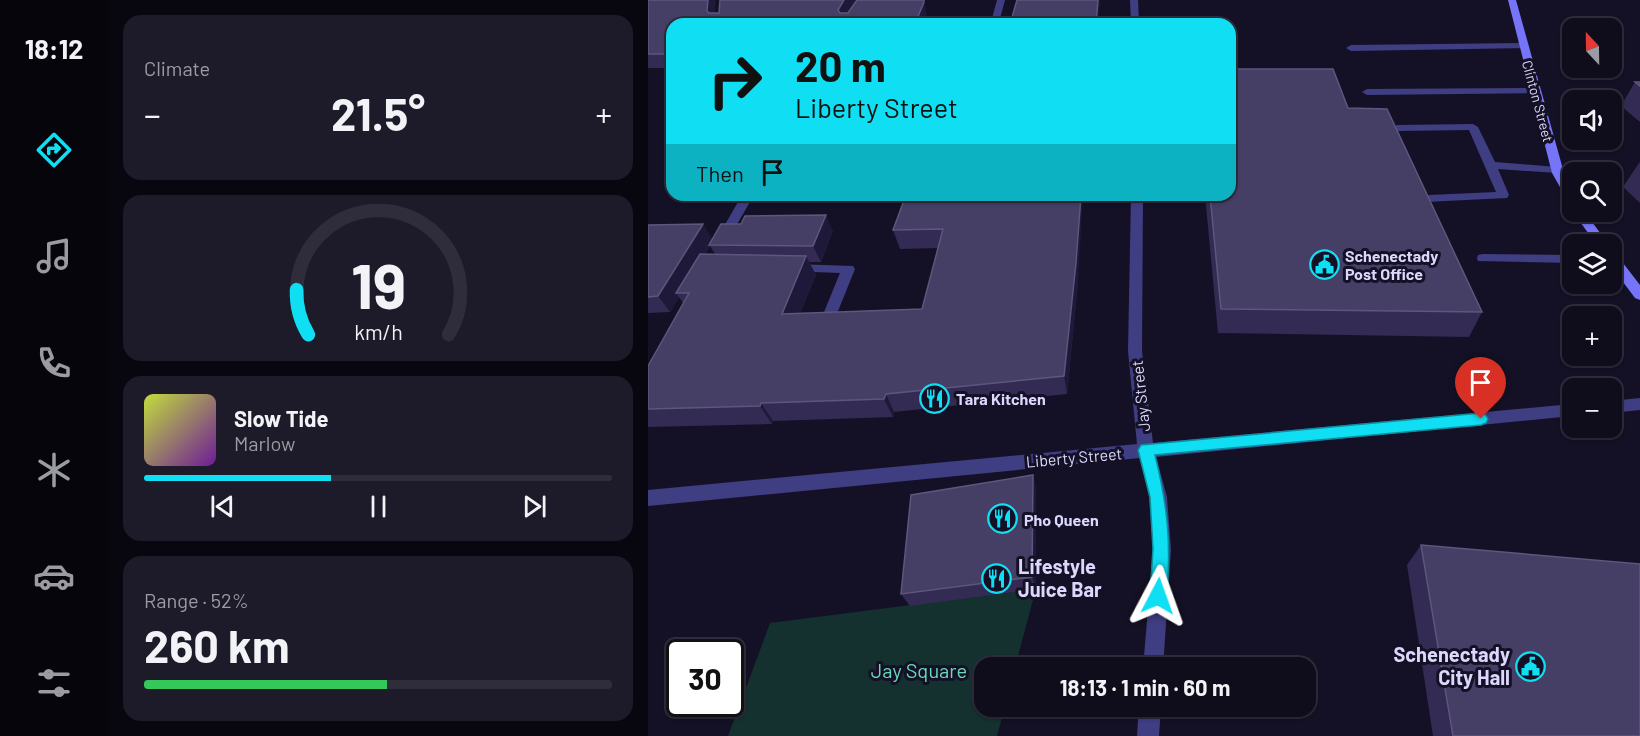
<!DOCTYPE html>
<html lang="en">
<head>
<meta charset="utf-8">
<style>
  body { margin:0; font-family:Barlow,sans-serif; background:#1d1b29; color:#f1f3f6; height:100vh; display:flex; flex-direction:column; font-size:22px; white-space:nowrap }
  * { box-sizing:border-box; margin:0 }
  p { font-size:20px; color:#9b9ca3 }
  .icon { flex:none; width:33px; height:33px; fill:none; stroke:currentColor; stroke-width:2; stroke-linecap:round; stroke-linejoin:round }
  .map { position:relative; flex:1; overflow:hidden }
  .side { display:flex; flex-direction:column; gap:15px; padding:15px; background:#08070f; width:540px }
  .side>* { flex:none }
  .banner { position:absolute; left:18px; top:18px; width:570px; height:183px; border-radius:18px; box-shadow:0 2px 4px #0004,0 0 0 2px #2f2d3b; background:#0fdef3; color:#111; overflow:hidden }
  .needle { width:39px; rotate:338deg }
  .buttons { position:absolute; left:914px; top:18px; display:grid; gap:12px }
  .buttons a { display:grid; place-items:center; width:60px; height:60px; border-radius:12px; background:#0f0d1c; box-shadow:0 2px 4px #0004,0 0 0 2px #2f2d3b; font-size:30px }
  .speed { position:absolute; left:18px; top:639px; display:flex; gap:12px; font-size:30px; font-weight:700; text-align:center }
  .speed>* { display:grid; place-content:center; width:78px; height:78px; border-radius:50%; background:#0f0d1c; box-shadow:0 2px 4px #0004,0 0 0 2px #2f2d3b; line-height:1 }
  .speed .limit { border:3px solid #111; border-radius:9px; background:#fff; color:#111 }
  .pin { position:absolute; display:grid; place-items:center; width:51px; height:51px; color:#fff; margin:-62px -26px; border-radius:50% 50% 50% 0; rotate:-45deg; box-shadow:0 0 6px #0007 }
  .pin .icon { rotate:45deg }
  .me { position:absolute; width:66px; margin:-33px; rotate:4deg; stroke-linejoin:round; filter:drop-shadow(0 0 4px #0008) }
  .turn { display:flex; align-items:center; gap:21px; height:126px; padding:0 30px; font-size:27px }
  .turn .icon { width:78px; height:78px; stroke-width:2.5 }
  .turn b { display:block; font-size:42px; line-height:51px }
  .then { display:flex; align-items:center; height:57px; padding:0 30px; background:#0003; gap:12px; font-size:22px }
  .big { font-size:45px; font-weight:700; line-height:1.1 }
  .side .widget { flex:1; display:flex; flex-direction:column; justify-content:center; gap:9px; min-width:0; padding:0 21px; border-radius:18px; background:#1d1b29 }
  .side .dial { align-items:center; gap:0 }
  .dial svg { height:156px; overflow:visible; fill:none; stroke:#2f2d3b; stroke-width:7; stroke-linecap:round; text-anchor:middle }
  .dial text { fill:#f1f3f6; stroke:none }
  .song { display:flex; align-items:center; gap:18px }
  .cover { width:72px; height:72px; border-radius:9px; background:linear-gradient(135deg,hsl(70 70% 55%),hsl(280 70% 35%)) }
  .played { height:6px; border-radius:3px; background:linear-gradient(90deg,#0fdef3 40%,#2f2d3b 40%) }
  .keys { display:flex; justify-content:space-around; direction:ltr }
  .heat { display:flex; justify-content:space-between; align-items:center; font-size:33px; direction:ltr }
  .charge { height:9px; border-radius:4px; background:linear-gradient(90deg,#34c759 52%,#2f2d3b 0) }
  .trip { position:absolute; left:326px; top:657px; width:342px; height:60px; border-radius:18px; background:#0f0d1c; box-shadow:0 2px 4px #0004,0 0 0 2px #2f2d3b; font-weight:700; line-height:60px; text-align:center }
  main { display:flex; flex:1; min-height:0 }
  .tabs { display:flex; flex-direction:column; width:108px; justify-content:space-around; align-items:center; background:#06050b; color:#9b9ca3 }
  .tabs .icon { width:42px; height:42px }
  .tabs .current { color:#0fdef3 }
  .tabs b { font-size:27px; color:#f1f3f6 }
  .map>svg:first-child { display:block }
  .green { fill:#14302f }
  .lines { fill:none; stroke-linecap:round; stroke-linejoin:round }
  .lane { fill:#403e83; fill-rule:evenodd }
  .street { fill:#403e83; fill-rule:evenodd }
  .secondary { fill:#7674f8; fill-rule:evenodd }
  .wall { fill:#332b53; fill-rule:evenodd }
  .shaded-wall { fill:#1f1939 }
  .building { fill:#453e65; stroke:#5d567d; stroke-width:1.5 }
  .route { fill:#0fdef3; stroke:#0a909e; stroke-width:1.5 }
  .labels { text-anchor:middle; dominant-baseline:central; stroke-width:6; stroke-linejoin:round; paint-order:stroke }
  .far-street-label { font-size:14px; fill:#dcd8fd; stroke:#141126 }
  .poi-label { font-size:16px; font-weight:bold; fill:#dcd8fd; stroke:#141126; text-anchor:start }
  .street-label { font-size:16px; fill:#dcd8fd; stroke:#141126 }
  .near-poi-label { font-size:20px; font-weight:bold; fill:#dcd8fd; stroke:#141126; text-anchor:start }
  .near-park-label { font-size:20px; fill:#67dabc; stroke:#141126 }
</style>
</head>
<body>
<main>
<nav class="tabs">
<b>18:12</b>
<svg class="icon current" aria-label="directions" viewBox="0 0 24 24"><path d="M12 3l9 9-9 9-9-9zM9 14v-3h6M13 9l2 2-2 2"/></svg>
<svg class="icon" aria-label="music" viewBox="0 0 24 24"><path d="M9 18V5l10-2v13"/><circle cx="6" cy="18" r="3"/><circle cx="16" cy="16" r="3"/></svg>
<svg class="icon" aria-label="phone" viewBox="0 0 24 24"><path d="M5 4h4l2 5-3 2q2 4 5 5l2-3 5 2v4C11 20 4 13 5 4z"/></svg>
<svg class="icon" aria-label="climate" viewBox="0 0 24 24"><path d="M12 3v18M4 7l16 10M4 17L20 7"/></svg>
<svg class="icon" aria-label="car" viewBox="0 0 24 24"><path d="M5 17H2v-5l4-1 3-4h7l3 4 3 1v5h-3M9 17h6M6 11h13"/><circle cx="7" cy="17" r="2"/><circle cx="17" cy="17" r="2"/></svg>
<svg class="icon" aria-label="filters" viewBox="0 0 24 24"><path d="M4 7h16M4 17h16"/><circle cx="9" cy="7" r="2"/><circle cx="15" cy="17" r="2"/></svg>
</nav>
<section class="side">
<div class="widget"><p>Climate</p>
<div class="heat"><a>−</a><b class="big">21.5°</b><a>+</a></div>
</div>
<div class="widget dial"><svg viewBox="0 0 100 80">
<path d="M14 69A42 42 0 1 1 86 69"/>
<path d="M14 69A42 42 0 0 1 8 46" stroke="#0fdef3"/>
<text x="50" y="56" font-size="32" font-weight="700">19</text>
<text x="50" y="72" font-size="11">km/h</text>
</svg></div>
<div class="widget">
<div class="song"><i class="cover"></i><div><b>Slow Tide</b><p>Marlow</p></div></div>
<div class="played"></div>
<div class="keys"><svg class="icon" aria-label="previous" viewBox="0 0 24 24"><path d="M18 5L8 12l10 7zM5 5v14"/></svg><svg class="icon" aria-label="pause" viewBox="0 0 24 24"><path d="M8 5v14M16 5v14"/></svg><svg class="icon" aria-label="next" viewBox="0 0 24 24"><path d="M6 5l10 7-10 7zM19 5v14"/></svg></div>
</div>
<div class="widget"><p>Range · 52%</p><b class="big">260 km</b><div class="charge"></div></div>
</section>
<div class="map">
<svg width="992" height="736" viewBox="0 0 992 736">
  <rect width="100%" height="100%" fill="#141126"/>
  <polygon class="green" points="388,589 367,667 336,668 336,706 357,707 349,736 80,736 122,623"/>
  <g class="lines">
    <g class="lane">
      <polygon points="349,0 357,0 351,22 345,24 343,22"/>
      <polygon points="876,43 881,46 879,48 703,51 698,48 703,45"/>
      <polygon points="887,88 891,89 891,93 719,95 714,92 719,89"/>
      <polygon points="825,124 830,127 847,162 909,167 915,170 909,173 850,169 861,195 859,198 777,202 777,196 781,195 848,192 821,130 749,131 744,128 749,125"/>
      <polygon points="835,254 924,255 924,263 830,261 829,258 830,255"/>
      <polygon points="145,264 205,266 207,269 186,321 176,321 174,317 192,273 140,271 138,268"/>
    </g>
    <g class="street">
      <polygon points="482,0 490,0 491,24 483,24"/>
      <polygon points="94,195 106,195 77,245 69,245 67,242"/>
      <polygon points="483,195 495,195 494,351 505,443 924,404 924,416 508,457 519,497 523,549 515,668 495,668 505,549 501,497 492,458 0,506 0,490 489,444 480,351"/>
      <polygon points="992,398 992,410 963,413 963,401"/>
      <polygon points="491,706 513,706 511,736 489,736"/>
    </g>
    <g class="secondary">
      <polygon points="860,0 868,0 916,173 924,188 924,202 920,201 904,173"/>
      <polygon points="925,212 937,212 960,244 948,244"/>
      <polygon points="963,253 968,254 992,285 992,300 987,298 963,266"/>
    </g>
  </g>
  <g class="wall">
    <polygon points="0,0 67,0 66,13 71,13 72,0 207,0 200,13 279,15 24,24 24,68 0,68"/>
    <polygon points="987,82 992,82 992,122 973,106"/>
    <polygon points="700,108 834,312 821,337 570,333 557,195 582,195"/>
    <polygon points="992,162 992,203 975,187 991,163"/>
    <path d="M258,195L430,282L419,394L246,412L245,417L125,421L124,424L0,427V366L35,303L31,297L22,312L0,313V225L64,239L185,231L173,262H161L168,275L152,313L274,309L290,248L252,249L245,230ZM62,246L67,254H57Z"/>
    <polygon points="385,475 388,490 388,589 262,606 253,594"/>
    <polygon points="773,545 992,736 785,736 759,565"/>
  </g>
  <g class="shaded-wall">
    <polygon points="60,0 67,0 65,24 59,11"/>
    <polygon points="196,0 207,0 194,23 190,10"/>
    <polygon points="450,0 452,0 450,24 448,24"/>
    <polygon points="276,2 279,15 276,24 267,24"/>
    <polygon points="433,195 435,195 430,282 419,394 416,376"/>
    <polygon points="178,215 185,231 173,262 165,246"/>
    <polygon points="55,224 65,240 34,293 28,293 31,297 22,312 10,296"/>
    <polygon points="158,256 168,275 144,332 134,314"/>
    <polygon points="238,394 246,412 245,417 236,399"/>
    <polygon points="113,403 125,421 124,424 112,406"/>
    <polygon points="385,475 388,490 388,589 384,577"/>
  </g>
  <g class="building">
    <polygon points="0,0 60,0 59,11 61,13 71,13 72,0 196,0 190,10 192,13 200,13 209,0 276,0 276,2 267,24 24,24 24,54 0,54"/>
    <polygon points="369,0 450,0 448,24 362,24"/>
    <polygon points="582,69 685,69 700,108 739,109 834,312 573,309 562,195 582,195"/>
    <polygon points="987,82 992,82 992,86"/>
    <polygon points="258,195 433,195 428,263 416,376 238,394 236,399 113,403 112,406 0,409 0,366 41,293 28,293 52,254 158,256 134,314 274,309 295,229 245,230"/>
    <polygon points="178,215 165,246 61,245 73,224 93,224 97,216"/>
    <polygon points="55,224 10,296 0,297 0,225"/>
    <polygon points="385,475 384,577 253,594 263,495"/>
    <polygon points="773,545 992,564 992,736 805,736"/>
  </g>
  <path class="route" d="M833,413L838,415L840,419L838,423L833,425L507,455C520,508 523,542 519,596L516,602L510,605L504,602L502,596L505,549L502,497L490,450L493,445Z"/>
  <defs>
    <symbol id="civic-ring" viewBox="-11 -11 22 22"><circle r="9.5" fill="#141126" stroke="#0fdef3" stroke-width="1.5"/><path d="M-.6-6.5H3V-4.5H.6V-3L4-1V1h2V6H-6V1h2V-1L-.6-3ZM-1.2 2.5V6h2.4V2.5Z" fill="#0fdef3"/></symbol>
    <symbol id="restaurant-ring" viewBox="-11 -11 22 22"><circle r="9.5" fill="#141126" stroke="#0fdef3" stroke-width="1.5"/><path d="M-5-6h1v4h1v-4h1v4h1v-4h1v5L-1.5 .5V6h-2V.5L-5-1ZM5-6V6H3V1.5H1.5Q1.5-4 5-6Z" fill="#0fdef3"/></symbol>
  </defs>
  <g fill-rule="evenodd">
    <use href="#civic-ring" x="660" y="248" width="33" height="33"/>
    <use href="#restaurant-ring" x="270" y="382" width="33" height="33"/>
    <use href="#restaurant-ring" x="338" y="502" width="33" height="33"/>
    <use href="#restaurant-ring" x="332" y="562" width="33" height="33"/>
    <use href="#civic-ring" x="866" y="650" width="33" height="33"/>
  </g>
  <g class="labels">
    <g class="far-street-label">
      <text transform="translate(890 101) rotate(75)">Clinton Street</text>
    </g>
    <g class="poi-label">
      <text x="697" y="255">Schenectady<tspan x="697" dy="18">Post Office</tspan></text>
      <text x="308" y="398">Tara Kitchen</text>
      <text x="376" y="519">Pho Queen</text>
    </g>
    <g class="street-label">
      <text transform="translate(492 396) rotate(-96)">Jay Street</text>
      <text transform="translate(426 457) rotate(-5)">Liberty Street</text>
    </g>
    <g class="near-poi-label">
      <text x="370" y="566">Lifestyle<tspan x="370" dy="23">Juice Bar</tspan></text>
      <text x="862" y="654" text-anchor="end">Schenectady<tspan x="862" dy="23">City Hall</tspan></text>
    </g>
    <g class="near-park-label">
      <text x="271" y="670">Jay Square</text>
    </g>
  </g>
</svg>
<div class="buttons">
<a><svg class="needle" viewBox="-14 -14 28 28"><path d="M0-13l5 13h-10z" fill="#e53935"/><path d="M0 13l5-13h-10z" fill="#9b9ca3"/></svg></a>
<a><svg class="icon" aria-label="sound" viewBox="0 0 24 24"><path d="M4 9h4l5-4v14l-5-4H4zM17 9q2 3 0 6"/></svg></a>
<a><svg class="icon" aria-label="search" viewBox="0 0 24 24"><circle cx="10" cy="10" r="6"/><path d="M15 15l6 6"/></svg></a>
<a><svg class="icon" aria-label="layers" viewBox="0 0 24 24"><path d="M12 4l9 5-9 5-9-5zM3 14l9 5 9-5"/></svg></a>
<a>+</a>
<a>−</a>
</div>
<div class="speed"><div class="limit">30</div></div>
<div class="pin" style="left:833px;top:419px;background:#d93025"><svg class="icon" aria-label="arrive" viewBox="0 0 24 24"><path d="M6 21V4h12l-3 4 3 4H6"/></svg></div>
<svg class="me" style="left:510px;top:596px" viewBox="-20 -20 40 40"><path d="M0-17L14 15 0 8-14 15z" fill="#0fdef3" stroke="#fff" stroke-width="4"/></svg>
<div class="trip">18:13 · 1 min · 60 m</div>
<div class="banner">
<div class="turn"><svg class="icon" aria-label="right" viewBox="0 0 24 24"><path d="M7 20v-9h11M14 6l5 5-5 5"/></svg><div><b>20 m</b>Liberty Street</div></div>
<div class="then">Then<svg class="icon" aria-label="arrive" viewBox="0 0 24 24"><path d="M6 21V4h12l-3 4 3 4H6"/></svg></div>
</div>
</div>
</main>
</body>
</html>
